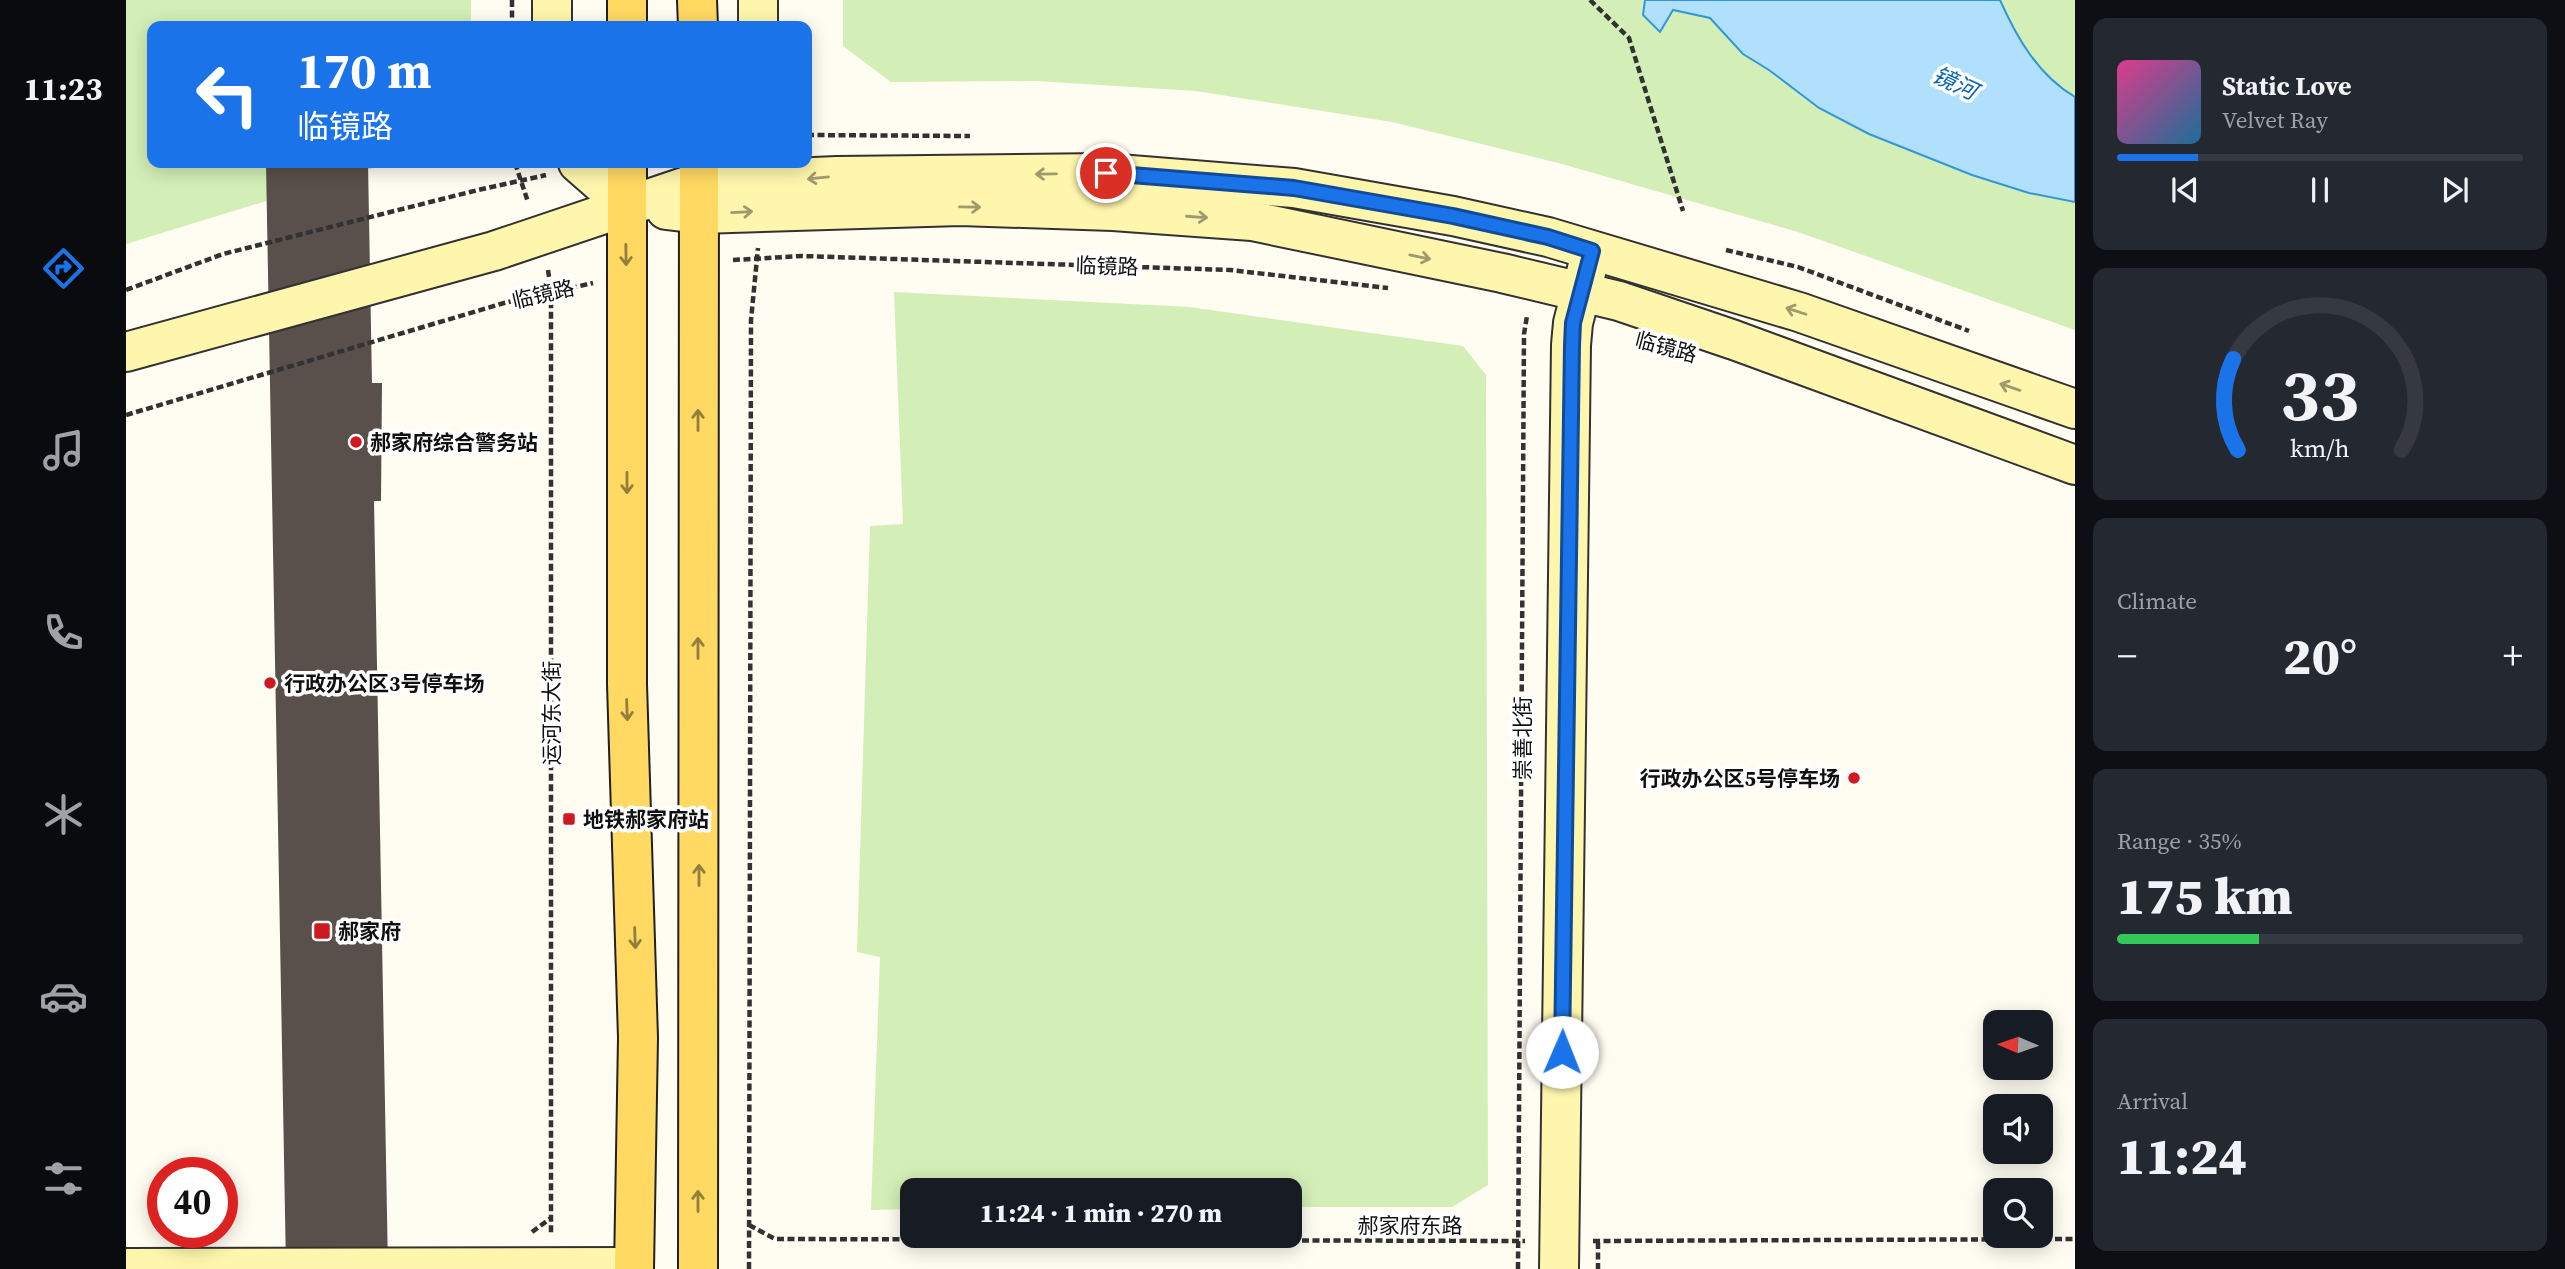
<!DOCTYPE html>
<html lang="en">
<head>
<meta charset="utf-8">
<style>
  body { margin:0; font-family:"Source Serif 4","Noto Sans SC",serif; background:#242831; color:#f1f3f6; height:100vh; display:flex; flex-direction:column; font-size:26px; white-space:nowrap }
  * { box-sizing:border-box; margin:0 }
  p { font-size:23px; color:#9ea1a6 }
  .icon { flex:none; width:38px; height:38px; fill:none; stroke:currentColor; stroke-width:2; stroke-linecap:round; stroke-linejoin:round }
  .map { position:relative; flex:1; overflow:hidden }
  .sheet { display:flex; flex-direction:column; gap:18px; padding:18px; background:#0d0f14; width:490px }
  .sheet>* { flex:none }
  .top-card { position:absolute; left:21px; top:21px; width:665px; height:147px; border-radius:14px; box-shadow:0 4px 18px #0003; background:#1a73e8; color:#fff; overflow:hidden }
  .needle { width:46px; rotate:272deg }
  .buttons { position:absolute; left:1857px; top:1010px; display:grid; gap:14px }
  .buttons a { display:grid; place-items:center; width:70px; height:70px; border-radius:14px; background:#171b24; box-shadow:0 4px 18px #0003; font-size:35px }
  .speed { position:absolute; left:21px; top:1157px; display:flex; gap:14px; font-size:35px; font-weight:700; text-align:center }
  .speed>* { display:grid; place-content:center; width:91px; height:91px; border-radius:50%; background:#171b24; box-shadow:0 4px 18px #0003; line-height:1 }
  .speed .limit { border:10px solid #d22; background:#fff; color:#111 }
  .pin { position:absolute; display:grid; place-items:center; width:60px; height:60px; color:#fff; margin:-30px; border:4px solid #fff; border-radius:50%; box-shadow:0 2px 7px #0007 }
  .me { position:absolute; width:77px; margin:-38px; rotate:1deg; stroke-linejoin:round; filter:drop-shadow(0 0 5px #0008) }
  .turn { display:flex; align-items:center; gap:24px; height:147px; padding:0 35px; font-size:32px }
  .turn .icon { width:91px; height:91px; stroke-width:2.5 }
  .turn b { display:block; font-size:49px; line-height:60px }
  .big { font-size:52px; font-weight:800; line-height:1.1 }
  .sheet .tile { flex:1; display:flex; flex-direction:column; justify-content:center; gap:10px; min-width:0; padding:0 24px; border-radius:14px; background:#242831 }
  .sheet .dial { align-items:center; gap:0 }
  .dial svg { height:182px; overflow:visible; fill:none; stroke:#363941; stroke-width:7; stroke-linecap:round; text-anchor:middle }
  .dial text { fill:#f1f3f6; stroke:none }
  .song { display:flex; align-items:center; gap:21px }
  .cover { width:84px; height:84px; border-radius:10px; background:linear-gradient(135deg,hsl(330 70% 55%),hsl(200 70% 35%)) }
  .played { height:7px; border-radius:4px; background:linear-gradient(90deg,#1a73e8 20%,#363941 20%) }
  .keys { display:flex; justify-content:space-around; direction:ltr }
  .heat { display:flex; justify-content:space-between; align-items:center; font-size:38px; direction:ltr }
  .charge { height:10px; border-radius:5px; background:linear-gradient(90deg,#34c759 35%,#363941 0) }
  .trip { position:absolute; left:774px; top:1178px; width:402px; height:70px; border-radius:14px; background:#171b24; box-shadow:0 4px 18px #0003; font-weight:800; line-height:70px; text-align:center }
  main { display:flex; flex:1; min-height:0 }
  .menu { display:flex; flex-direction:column; width:126px; justify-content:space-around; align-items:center; background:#090b0e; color:#9ea1a6 }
  .menu .icon { width:49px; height:49px }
  .menu .active { color:#1a73e8 }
  .menu b { font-size:32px; color:#f1f3f6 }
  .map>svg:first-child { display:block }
  .green { fill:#d4eeb7 }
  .water { fill:#b1e0fc; stroke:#3197da; stroke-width:2 }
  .building { fill:#5a504b }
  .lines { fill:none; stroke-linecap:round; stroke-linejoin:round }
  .secondary-casing { stroke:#323232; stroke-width:42 }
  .primary-casing { stroke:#212121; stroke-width:42 }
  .path { stroke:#323232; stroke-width:4.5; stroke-dasharray:7 3.5; stroke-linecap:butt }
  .secondary { stroke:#fff6ad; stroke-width:38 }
  .primary { stroke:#ffd962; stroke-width:38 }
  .oneway { stroke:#9f9a6e }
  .oneway2 { stroke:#937f3d }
  .route-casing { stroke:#114b97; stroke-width:18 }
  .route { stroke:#1a73e8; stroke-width:12 }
  .poi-dot { fill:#ce1921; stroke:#fff; stroke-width:2.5 }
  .labels { text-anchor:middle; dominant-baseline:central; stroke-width:7; stroke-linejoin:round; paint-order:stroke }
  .street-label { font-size:21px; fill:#101010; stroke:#fff }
  .poi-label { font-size:21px; font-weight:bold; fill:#101010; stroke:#fff; text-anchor:start }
  .water-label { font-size:23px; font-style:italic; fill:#0b67af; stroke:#fff }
</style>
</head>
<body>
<main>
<nav class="menu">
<b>11:23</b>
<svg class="icon active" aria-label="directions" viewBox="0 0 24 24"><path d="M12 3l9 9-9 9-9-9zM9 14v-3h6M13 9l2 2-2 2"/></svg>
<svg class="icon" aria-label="music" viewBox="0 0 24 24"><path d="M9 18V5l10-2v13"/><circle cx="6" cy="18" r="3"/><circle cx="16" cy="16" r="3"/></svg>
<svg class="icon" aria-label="phone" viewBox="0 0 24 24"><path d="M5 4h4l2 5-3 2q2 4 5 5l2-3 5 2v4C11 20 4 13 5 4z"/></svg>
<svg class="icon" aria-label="climate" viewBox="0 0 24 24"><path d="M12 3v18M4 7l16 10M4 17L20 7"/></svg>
<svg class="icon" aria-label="car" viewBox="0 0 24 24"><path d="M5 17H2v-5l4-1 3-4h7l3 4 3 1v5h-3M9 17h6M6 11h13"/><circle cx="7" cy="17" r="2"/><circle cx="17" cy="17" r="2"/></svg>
<svg class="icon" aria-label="filters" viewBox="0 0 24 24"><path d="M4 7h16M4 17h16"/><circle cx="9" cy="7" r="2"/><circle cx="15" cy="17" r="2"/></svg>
</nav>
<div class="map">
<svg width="1949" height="1269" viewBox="0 0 1949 1269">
  <rect width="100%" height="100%" fill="#fffcf2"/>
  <g class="green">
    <polygon points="0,0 345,0 345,26 26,26 26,163 264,163 0,244"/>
    <polygon points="717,0 1949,0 1949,330 1672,232 1436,164 1266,122 1070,91 910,81 765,82 717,46"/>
    <polygon points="768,292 1064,307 1337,346 1360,375 1362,1185 1326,1207 1164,1207 1164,1190 786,1190 786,1209 745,1210 754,957 731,952 744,526 777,524"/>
  </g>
  <path class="water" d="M1519,0H1874C1891,38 1912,75 1949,97V202L1903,193L1846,175L1743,134L1693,108L1643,70L1617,54L1584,18L1547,10L1534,32L1517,15Z"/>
  <polygon class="building" points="140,163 242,163 246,383 256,383 255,501 248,501 262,1269 160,1269"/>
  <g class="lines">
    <defs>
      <g id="secondary">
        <polyline points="426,0 426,26"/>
        <polyline points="632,0 632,26"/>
        <polyline points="452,163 500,205"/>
        <polyline points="540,210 574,214 834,206 987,211 1126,221 1376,273 1493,301 1608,340 1949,465"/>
        <polyline points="0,352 368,251 573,182 711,176 980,173 1168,188 1327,216 1422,237 1673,312 1949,409"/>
        <polyline points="0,1268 508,1267"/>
        <polyline points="1433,1269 1445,345 1447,323 1462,265"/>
      </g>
      <g id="primary">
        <polyline points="571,0 572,26"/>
        <polyline points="501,26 501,0"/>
        <polyline points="501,163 501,684 512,1038 508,1269"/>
        <polyline points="572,1269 573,163"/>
      </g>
    </defs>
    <use href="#secondary" class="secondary-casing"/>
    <use href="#primary" class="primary-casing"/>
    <g class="path">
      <polyline points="386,0 386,26"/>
      <polyline points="1464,0 1503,38 1557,211"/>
      <polyline points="681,135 844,136"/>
      <polyline points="389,163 402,202"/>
      <polyline points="1600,250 1672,267 1843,331"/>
      <polyline points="607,260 676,256 1104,270 1262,288"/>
      <polyline points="422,270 425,291 425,1234"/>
      <polyline points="0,290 97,254 352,190 420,175"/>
      <polyline points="0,415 378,303 467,283"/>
      <polyline points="623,1225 649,1239 1399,1241"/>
      <polyline points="406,1232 425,1218"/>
      <polyline points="1467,1241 1949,1239"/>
      <polyline points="1472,1242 1472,1269"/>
      <polyline points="623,1269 625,320 632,248"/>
      <polyline points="1392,1269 1398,334 1401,316"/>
    </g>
    <use href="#secondary" class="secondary"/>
    <use href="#primary" class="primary"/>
  </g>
  <defs><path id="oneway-shaft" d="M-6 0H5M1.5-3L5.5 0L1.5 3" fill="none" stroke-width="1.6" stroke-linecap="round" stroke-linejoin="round" transform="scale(1.75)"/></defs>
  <g class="oneway">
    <use href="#oneway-shaft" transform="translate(920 174) rotate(179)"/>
    <use href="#oneway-shaft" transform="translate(692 178) rotate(174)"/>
    <use href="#oneway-shaft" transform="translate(844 207) rotate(1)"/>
    <use href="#oneway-shaft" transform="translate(616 212) rotate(-3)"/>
    <use href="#oneway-shaft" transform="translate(1071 217) rotate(4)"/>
    <use href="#oneway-shaft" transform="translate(1294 257) rotate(12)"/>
    <use href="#oneway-shaft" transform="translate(1670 311) rotate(-162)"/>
    <use href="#oneway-shaft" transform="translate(1884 387) rotate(-161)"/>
  </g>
  <g class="oneway2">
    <use href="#oneway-shaft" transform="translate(500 255) rotate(89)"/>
    <use href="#oneway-shaft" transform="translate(572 420) rotate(-90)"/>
    <use href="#oneway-shaft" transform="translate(501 483) rotate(90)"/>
    <use href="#oneway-shaft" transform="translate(572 648) rotate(-90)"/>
    <use href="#oneway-shaft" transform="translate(501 710) rotate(88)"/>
    <use href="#oneway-shaft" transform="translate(573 875) rotate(-90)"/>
    <use href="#oneway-shaft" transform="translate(509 938) rotate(88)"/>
    <use href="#oneway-shaft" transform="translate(572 1201) rotate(-90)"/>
  </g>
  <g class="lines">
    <defs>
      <polyline id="route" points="980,173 1168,188 1327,216 1422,237 1466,251 1447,323 1446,345 1436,1052"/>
    </defs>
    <use href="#route" class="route-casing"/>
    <use href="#route" class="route"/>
  </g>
  <g class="poi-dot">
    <circle cx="230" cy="442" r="7"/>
    <circle cx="144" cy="683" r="7"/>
    <circle cx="1728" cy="778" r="7"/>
    <rect x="436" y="812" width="14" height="14" rx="3.5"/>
    <rect x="187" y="922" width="18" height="18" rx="3.5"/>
  </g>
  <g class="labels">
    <g class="street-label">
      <text transform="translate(981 266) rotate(2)">临镜路</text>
      <text transform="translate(417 294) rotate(-13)">临镜路</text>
      <text transform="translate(1540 347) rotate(15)">临镜路</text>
      <text transform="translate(425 713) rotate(-90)">运河东大街</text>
      <text transform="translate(1396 738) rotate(-90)">崇善北街</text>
      <text x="1284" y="1225">郝家府东路</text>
    </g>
    <g class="poi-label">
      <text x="244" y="442">郝家府综合警务站</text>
      <text x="158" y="683">行政办公区3号停车场</text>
      <text x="1714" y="778" text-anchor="end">行政办公区5号停车场</text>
      <text x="457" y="819">地铁郝家府站</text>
      <text x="212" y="931">郝家府</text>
    </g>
    <g class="water-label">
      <text transform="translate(1829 83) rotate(25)">镜河</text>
    </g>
  </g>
</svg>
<div class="buttons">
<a><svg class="needle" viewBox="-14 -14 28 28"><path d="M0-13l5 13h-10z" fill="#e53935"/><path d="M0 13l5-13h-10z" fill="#9ea1a6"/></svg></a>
<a><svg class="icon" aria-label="sound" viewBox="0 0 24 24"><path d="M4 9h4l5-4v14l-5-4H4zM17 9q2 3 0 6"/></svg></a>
<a><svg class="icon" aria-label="search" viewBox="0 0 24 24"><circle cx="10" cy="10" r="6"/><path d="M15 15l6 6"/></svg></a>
</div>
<div class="speed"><div class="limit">40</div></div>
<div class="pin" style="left:980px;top:173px;background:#d93025"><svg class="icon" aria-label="arrive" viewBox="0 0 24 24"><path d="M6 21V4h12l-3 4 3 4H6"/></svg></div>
<svg class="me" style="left:1436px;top:1052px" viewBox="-20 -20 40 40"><circle r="19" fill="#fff"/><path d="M0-13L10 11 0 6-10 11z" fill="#1a73e8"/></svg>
<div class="trip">11:24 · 1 min · 270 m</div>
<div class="top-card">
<div class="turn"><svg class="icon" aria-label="left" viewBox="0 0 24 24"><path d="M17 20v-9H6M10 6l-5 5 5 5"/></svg><div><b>170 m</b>临镜路</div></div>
</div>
</div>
<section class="sheet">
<div class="tile">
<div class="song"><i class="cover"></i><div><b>Static Love</b><p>Velvet Ray</p></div></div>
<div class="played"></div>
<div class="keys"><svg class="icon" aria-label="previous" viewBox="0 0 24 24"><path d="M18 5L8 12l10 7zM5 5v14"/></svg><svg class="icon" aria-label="pause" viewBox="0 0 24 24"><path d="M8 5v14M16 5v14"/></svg><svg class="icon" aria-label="next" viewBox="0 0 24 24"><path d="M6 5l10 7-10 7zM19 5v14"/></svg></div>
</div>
<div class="tile dial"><svg viewBox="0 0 100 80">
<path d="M14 69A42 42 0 1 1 86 69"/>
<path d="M14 69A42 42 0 0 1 12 29" stroke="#1a73e8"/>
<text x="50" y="56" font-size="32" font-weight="700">33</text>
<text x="50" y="72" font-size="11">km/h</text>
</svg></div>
<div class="tile"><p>Climate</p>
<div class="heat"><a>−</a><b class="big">20°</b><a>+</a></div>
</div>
<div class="tile"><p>Range · 35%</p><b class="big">175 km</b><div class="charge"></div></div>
<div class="tile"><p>Arrival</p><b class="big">11:24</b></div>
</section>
</main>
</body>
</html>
